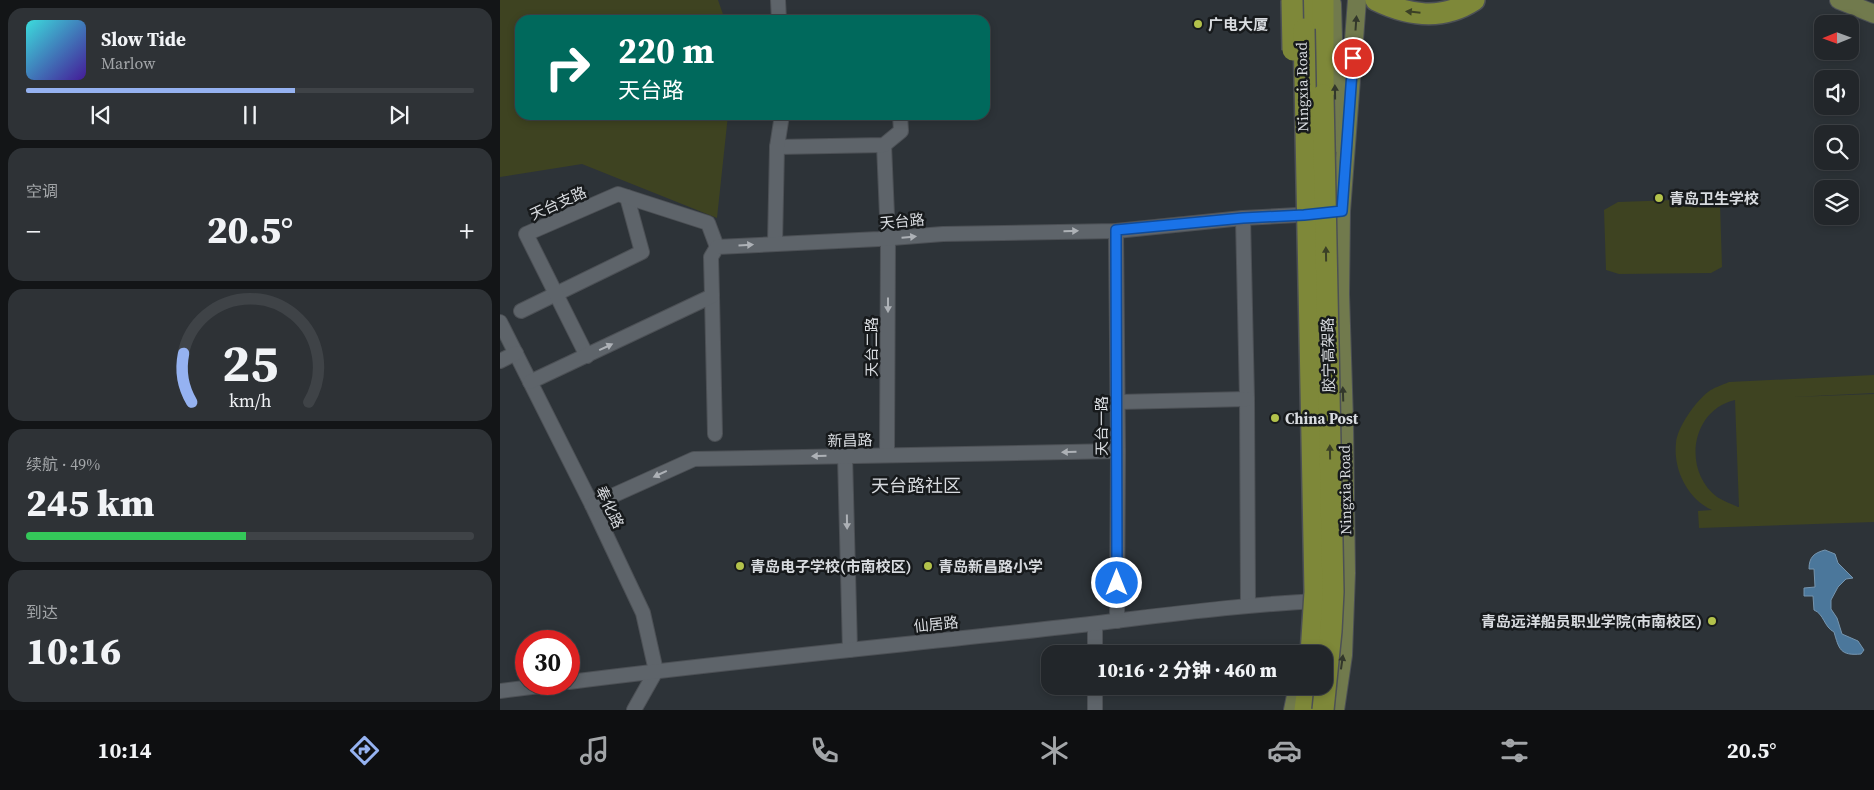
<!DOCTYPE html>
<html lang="zh">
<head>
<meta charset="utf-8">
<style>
  body { margin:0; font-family:"Source Serif 4","Noto Sans SC",serif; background:#2e3236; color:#f1f3f6; height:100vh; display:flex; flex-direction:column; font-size:19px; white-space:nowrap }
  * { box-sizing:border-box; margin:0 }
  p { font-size:16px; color:#a2a5a8 }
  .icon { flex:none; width:28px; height:28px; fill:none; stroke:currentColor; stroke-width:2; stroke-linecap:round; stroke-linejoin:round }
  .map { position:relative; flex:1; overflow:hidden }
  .panel { display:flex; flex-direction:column; gap:8px; padding:8px; background:#131517; width:500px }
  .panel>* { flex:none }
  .hud { position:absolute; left:15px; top:15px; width:475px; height:105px; border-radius:15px; box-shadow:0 2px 8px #0003,0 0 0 1px #3f4347; background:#00695c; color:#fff; overflow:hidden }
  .needle { width:32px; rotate:269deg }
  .controls { position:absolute; left:1314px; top:15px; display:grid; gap:10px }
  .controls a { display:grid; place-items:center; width:45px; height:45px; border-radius:10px; background:#22262a; box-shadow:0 2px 8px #0003,0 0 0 1px #3f4347; font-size:25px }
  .speed { position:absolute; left:15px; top:630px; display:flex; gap:10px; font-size:25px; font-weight:700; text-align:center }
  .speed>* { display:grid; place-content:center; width:65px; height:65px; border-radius:50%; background:#22262a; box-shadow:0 2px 8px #0003,0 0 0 1px #3f4347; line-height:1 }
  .speed .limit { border:8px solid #d22; background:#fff; color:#111 }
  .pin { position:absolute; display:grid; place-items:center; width:42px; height:42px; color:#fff; margin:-21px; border:2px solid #fff; border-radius:50%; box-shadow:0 1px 5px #0007 }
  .me { position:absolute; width:55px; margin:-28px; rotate:0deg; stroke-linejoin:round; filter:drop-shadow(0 0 4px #0008) }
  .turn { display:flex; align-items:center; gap:18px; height:105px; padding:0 20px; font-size:22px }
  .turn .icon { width:65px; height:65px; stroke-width:2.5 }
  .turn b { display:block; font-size:35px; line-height:42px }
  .big { font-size:38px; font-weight:800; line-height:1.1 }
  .panel .tile { flex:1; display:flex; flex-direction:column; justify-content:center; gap:8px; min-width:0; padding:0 18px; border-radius:15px; background:#2e3236 }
  .panel .dial { align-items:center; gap:0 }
  .dial svg { height:130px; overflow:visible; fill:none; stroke:#3f4347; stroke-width:7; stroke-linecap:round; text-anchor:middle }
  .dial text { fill:#f1f3f6; stroke:none }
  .song { display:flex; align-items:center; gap:15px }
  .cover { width:60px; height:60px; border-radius:8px; background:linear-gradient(135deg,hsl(180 70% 55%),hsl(260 70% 35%)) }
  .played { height:5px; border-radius:2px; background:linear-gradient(90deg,#95b2f1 60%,#3f4347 60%) }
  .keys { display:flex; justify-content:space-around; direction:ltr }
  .heat { display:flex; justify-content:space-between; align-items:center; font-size:28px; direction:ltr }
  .charge { height:8px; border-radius:4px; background:linear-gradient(90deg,#34c759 49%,#3f4347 0) }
  .trip { position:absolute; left:541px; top:645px; width:292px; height:50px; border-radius:15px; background:#22262a; box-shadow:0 2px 8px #0003,0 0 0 1px #3f4347; font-weight:800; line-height:50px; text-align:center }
  .tabs { display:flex; height:80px; justify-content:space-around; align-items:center; background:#0e0f11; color:#a2a5a8 }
  .tabs .icon { width:35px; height:35px }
  .tabs .selected { color:#95b2f1 }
  .tabs b { font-size:22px; color:#f1f3f6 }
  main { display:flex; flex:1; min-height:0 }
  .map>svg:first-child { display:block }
  .green { fill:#3e4321; fill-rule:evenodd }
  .water { fill:#4b779b; stroke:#7595af }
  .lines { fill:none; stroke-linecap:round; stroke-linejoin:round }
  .minor-casing { stroke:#4c5055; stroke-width:16 }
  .major-casing { stroke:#4c5055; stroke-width:20 }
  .highway-casing { stroke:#4c5055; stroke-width:24 }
  .minor { stroke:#5e646a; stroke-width:14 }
  .major { stroke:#717a4d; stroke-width:18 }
  .highway { stroke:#7e8839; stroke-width:21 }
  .highway-bridge-casing { stroke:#4c5055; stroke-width:24; stroke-linecap:butt }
  .highway-bridge { stroke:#7e8839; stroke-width:21 }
  .oneway { fill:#3b4026 }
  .oneway2 { fill:#32372b }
  .oneway3 { fill:#adb1b6 }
  .route-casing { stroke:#114b97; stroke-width:12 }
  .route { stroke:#1a73e8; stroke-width:9 }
  .poi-dot { fill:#b3c24b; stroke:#171a1c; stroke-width:2 }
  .labels { text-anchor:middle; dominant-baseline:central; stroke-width:5; stroke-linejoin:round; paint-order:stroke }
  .poi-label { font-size:15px; font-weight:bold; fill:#d8dbdf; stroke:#171a1c; text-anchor:start }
  .street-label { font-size:15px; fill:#d8dbdf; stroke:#171a1c }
  .quarter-label { font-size:18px; fill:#d8dbdf; stroke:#171a1c }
</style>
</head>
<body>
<main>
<section class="panel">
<div class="tile">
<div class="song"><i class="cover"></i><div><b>Slow Tide</b><p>Marlow</p></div></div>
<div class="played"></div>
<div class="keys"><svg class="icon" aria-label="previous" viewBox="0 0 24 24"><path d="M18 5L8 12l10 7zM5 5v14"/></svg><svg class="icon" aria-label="pause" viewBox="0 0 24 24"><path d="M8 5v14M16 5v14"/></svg><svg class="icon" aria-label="next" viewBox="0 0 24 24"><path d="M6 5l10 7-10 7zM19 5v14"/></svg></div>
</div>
<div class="tile"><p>空调</p>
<div class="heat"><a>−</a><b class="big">20.5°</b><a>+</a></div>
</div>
<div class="tile dial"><svg viewBox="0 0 100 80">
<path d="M14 69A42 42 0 1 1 86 69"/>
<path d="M14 69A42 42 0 0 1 9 39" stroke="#95b2f1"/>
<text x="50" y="56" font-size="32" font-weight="700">25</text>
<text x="50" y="72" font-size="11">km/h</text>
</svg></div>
<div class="tile"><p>续航 · 49%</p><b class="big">245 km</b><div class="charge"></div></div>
<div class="tile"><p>到达</p><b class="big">10:16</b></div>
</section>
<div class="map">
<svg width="1374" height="710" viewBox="0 0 1374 710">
  <rect width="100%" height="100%" fill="#2d3338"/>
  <g class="green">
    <polygon points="0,0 218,0 225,20 20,20 20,115 228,115 217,218 82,164 0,177"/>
    <polygon points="1204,199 1220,204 1222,267 1211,273 1119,274 1106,270 1104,210 1118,202"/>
    <path d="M1374,375V393L1293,397L1374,394V522L1199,528L1198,511L1212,510C1188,499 1173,470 1176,443C1177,428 1195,402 1208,392C1213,388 1222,385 1229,382ZM1235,400L1239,507H1238C1232,504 1223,501 1217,497C1182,470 1191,410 1235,400Z"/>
  </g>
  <path class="water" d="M1325,550L1335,554L1338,563L1353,578L1346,579L1338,587L1331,600V609L1337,618L1342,634L1358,641L1364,650L1361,654C1340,656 1339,649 1334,632C1324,627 1324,614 1314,610L1313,596H1304V588L1315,587L1314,569H1309C1309,557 1314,553 1325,550Z"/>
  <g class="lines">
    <defs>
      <g id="minor">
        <polyline points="278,0 279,20"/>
        <polyline points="384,145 388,239 387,455"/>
        <polyline points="277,147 384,145 401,131 400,115"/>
        <polyline points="743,218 747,399 748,605"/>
        <polyline points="616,231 618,451 617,621"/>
        <polyline points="275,244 277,147 282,115"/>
        <polyline points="212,296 215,434"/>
        <polyline points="21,311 142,252 127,197"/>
        <polyline points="0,322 92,505 143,613 156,671 134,710"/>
        <polyline points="87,356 26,234 118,194 208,223 217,247"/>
        <polyline points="0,361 16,353"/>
        <polyline points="30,382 212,296 211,257 217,247 379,239 443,234 616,231 743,218 816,214"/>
        <polyline points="618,402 747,399"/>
        <polyline points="345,456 350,650"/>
        <polyline points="92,505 194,459 618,451"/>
        <polyline points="595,624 595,654"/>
        <path d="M69,682C225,662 381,647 537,630C632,620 726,605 821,601"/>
        <polyline points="595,686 595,710"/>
        <polyline points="0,691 56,684"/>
      </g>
      <g id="major">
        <polyline points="1339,0 1374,14"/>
        <polyline points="832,4 836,143"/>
        <polyline points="793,710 798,686"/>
        <polyline points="835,710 843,655 846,573 844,421 840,294 841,211 857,0"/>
      </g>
      <g id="highway">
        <polyline points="804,0 804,29"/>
        <path d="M876,0C909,16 942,21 974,0"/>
        <polyline points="823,95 823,0"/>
        <polyline points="805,710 808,686"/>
      </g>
    </defs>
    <use href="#minor" class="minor-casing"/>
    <use href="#major" class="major-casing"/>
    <use href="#highway" class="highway-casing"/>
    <use href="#minor" class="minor"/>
    <use href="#major" class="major"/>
    <use href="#highway" class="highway"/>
    <defs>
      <g id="highway-bridge">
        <polyline points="792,0 793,50"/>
        <polyline points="804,29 815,592 811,654"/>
        <polyline points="823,95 833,592 831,631 823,710"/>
      </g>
    </defs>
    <use href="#highway-bridge" class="highway-bridge-casing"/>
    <use href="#highway-bridge" class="highway-bridge"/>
  </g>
  <defs><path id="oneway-solid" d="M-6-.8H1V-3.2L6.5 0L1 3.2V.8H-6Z" transform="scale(1.25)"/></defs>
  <g class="oneway">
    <use href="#oneway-solid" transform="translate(913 12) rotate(-174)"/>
    <use href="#oneway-solid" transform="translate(826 254) rotate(-91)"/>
    <use href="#oneway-solid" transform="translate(830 452) rotate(-91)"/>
  </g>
  <g class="oneway2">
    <use href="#oneway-solid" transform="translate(856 23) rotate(-86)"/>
    <use href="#oneway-solid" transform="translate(835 92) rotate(-91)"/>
    <use href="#oneway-solid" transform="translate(843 394) rotate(-92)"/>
    <use href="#oneway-solid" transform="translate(842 662) rotate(-82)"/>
  </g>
  <g class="oneway3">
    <use href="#oneway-solid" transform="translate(571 231) rotate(-1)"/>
    <use href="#oneway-solid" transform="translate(409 237) rotate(-5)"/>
    <use href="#oneway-solid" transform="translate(246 245) rotate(-3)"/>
    <use href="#oneway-solid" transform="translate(388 305) rotate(90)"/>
    <use href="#oneway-solid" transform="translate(106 347) rotate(-25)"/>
    <use href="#oneway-solid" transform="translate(569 452) rotate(179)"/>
    <use href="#oneway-solid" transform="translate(319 456) rotate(179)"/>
    <use href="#oneway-solid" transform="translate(160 474) rotate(155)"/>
    <use href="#oneway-solid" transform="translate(347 522) rotate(89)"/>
  </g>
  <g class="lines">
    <defs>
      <polyline id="route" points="617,583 616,230 743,218 804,215 842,211 853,58"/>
    </defs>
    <use href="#route" class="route-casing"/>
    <use href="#route" class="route"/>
  </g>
  <g class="poi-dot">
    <circle cx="698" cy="24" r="5"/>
    <circle cx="1159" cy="198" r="5"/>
    <circle cx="775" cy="418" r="5"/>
    <circle cx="240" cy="566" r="5"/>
    <circle cx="428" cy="566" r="5"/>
    <circle cx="1212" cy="621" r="5"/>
  </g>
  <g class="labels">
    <g class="poi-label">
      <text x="708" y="24">广电大厦</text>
      <text x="1169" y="198">青岛卫生学校</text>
      <text x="785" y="418">China Post</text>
      <text x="250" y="566">青岛电子学校(市南校区)</text>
      <text x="438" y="566">青岛新昌路小学</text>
      <text x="1202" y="621" text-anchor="end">青岛远洋船员职业学院(市南校区)</text>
    </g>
    <g class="street-label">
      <text transform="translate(802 87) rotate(-91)">Ningxia Road</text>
      <text transform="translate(58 203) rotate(-24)">天台支路</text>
      <text transform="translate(402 221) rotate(-5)">天台路</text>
      <text transform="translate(371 347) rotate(-90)">天台二路</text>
      <text transform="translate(828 355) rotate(-91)">胶宁高架路</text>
      <text transform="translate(601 426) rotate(-90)">天台一路</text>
      <text transform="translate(350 440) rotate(-1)">新昌路</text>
      <text transform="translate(845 490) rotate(-91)">Ningxia Road</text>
      <text transform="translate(110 507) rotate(64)">奉化路</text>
      <text transform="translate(436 624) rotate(-6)">仙居路</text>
    </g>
    <g class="quarter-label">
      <text x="416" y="485">天台路社区</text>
    </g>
  </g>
</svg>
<div class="controls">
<a><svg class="needle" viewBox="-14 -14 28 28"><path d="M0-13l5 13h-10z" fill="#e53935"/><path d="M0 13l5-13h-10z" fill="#a2a5a8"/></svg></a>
<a><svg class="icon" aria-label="sound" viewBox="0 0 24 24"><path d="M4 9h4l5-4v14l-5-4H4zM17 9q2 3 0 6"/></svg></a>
<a><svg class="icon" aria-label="search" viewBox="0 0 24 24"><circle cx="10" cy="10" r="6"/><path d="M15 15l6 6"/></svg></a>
<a><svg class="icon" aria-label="layers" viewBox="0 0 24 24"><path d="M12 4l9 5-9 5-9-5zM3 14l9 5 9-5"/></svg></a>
</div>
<div class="speed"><div class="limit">30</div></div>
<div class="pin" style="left:853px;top:58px;background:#d93025"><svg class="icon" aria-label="arrive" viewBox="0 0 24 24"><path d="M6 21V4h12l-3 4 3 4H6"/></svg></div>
<svg class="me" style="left:617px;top:583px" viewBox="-20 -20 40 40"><circle r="17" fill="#1a73e8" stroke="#fff" stroke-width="3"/><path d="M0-11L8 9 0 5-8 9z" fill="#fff"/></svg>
<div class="trip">10:16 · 2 分钟 · 460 m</div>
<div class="hud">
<div class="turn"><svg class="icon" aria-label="right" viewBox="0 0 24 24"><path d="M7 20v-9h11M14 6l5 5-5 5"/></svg><div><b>220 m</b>天台路</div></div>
</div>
</div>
</main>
<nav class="tabs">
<b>10:14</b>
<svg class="icon selected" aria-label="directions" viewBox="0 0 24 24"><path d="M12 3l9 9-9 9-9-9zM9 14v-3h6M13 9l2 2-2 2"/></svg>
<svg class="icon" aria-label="music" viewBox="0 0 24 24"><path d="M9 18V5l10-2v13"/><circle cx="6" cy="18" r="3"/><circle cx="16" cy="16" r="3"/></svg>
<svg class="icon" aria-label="phone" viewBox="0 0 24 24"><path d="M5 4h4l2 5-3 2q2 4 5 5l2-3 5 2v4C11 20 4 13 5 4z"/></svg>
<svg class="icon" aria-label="climate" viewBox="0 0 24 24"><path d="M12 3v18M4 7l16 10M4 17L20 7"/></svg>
<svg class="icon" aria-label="car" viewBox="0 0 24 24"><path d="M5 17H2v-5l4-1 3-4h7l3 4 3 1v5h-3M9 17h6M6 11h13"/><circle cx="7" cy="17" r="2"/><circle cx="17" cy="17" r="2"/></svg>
<svg class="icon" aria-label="filters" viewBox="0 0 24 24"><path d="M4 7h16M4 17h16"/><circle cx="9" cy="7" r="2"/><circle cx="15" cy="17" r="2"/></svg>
<b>20.5°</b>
</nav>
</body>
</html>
